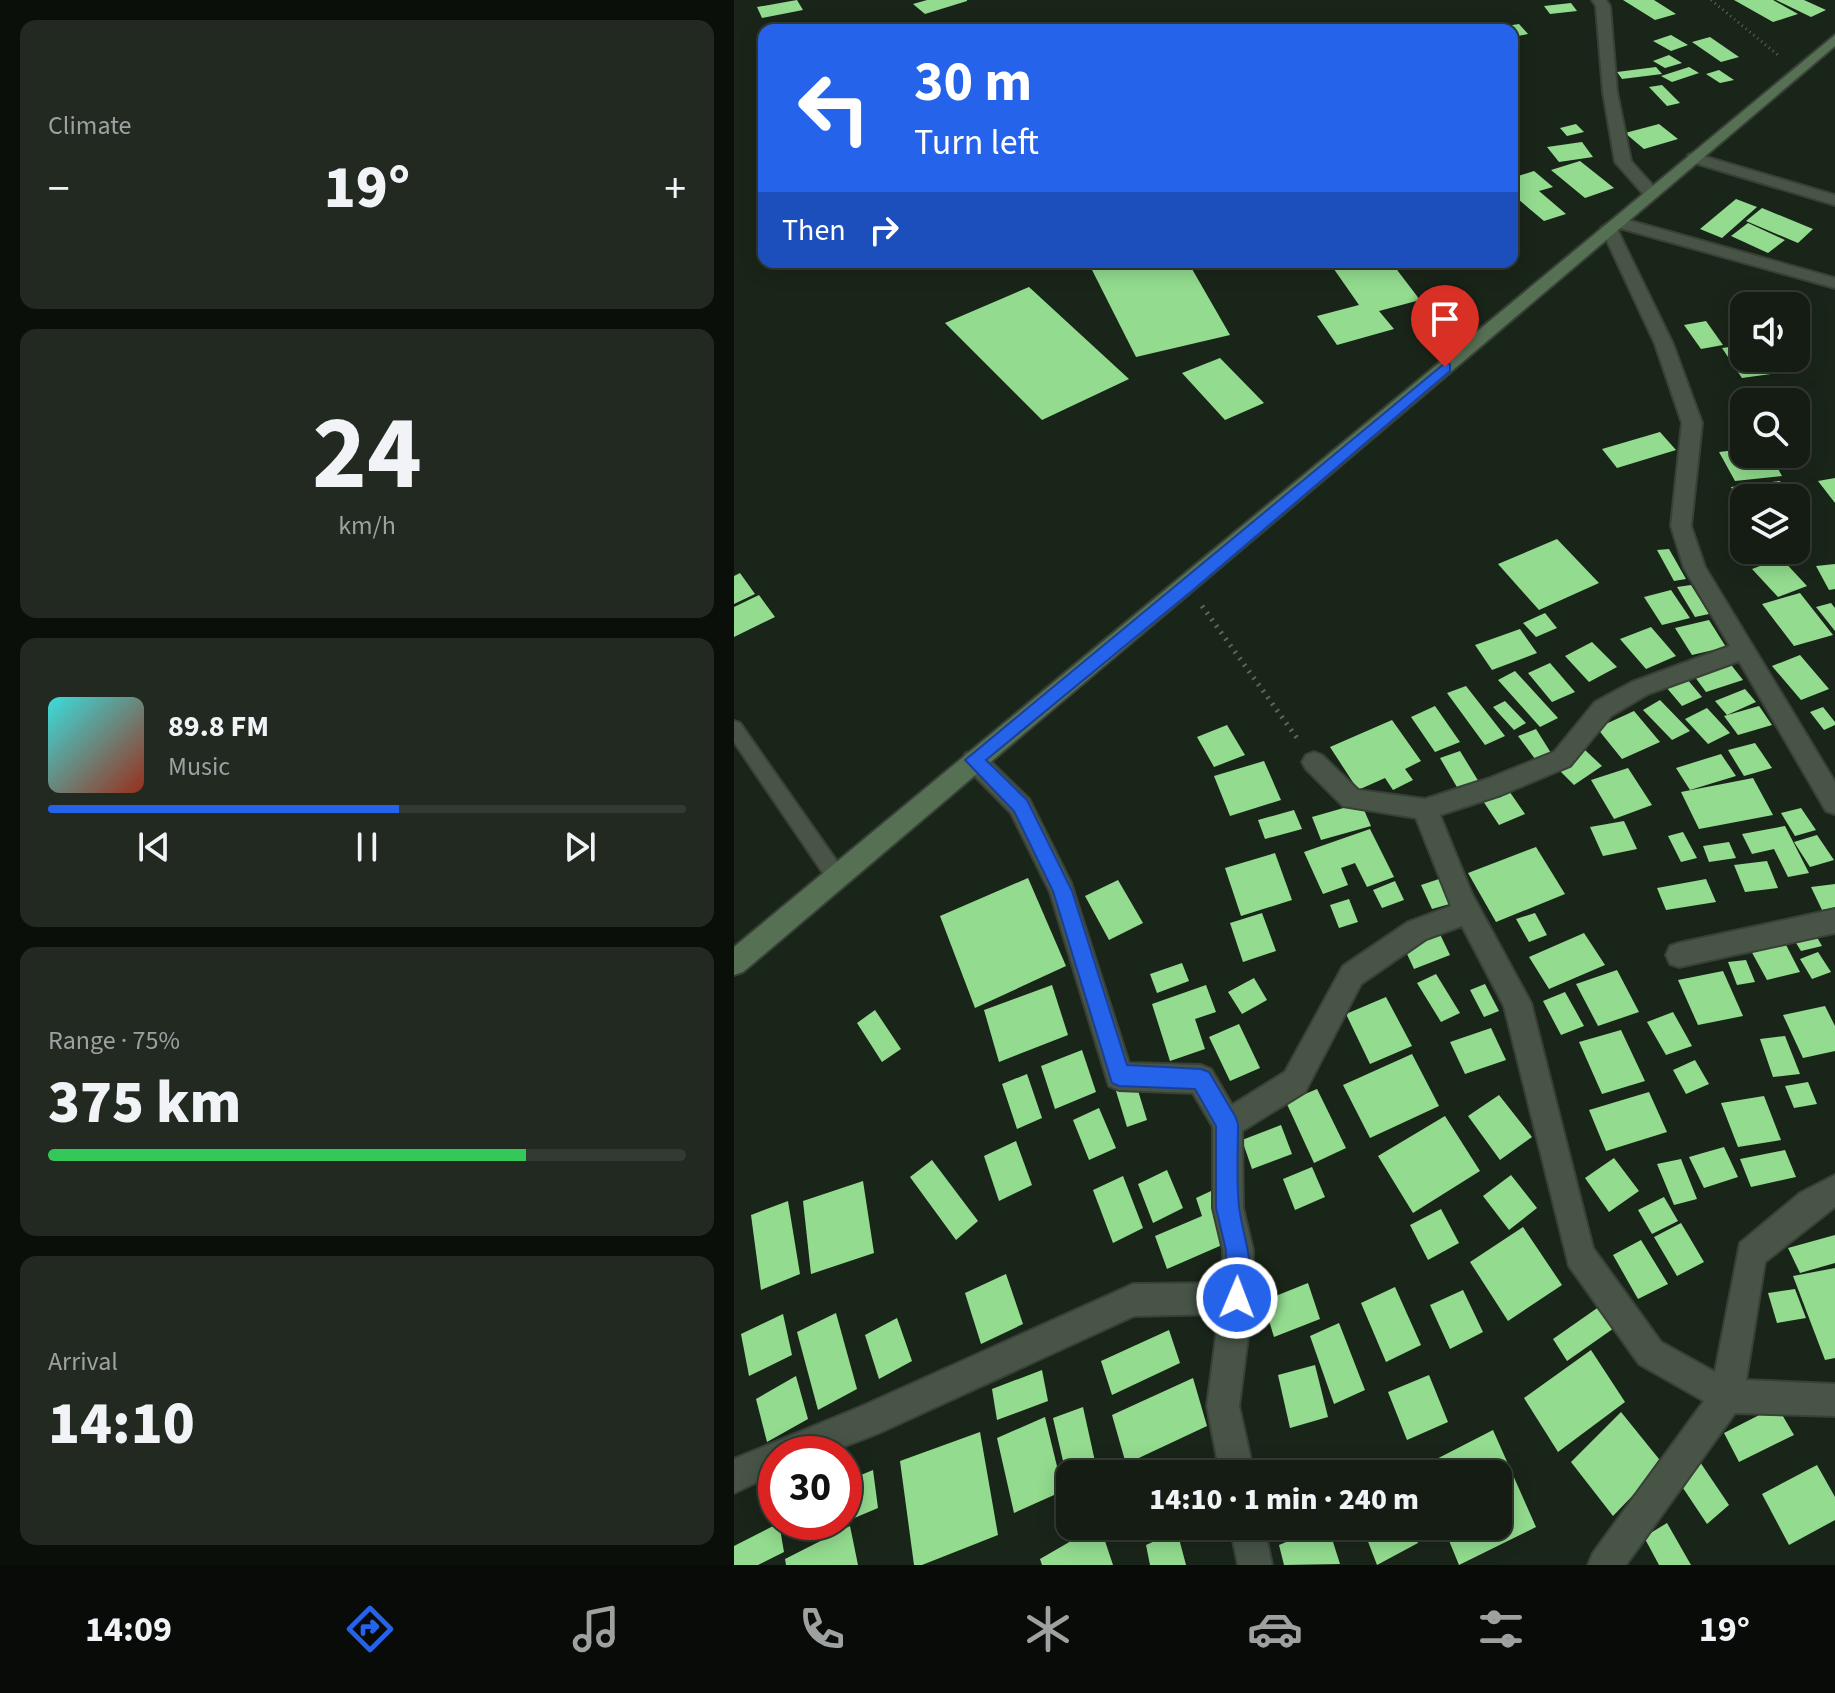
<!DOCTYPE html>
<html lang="en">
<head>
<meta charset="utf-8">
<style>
  body { margin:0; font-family:"Source Sans 3",sans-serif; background:#212921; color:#f1f3f6; height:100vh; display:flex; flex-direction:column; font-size:30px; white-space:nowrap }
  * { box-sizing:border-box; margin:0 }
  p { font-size:26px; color:#9da1a0 }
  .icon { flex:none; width:44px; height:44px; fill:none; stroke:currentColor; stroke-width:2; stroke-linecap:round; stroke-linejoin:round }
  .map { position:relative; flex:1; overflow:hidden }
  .details { display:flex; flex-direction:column; gap:20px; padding:20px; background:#0b0f0a; width:734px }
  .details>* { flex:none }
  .guide { position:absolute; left:24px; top:24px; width:760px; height:244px; border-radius:16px; box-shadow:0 4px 20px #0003,0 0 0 2px #333a33; background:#2563eb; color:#fff; overflow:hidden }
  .controls { position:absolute; left:996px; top:292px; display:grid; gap:16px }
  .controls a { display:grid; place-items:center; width:80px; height:80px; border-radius:16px; background:#141c13; box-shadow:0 4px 20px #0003,0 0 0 2px #333a33; font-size:40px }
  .speed { position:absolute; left:24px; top:1436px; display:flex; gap:16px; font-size:40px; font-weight:700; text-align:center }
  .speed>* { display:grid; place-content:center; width:104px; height:104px; border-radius:50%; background:#141c13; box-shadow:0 4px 20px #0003,0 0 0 2px #333a33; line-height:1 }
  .speed .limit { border:12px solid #d22; background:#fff; color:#111 }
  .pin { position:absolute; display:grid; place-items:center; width:68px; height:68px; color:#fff; margin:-82px -34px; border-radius:50% 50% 50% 0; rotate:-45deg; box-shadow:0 0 8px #0007 }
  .pin .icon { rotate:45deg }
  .me { position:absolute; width:88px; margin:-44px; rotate:1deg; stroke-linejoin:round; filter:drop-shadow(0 0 6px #0008) }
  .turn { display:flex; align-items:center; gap:28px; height:168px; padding:0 24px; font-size:36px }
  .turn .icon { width:104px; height:104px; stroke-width:2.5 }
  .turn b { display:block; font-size:56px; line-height:68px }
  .then { display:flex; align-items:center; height:76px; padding:0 24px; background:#0003; gap:16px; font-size:30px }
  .big { font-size:60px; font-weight:800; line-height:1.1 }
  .details .card { flex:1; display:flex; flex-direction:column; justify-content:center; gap:12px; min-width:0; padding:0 28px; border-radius:16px; background:#212921 }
  .details .dial { align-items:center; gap:0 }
  .dial b { font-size:104px; line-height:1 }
  .song { display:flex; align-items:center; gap:24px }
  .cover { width:96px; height:96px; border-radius:12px; background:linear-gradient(135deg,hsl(180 70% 55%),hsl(10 70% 35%)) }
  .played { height:8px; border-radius:4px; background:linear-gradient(90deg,#2563eb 55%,#333a33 55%) }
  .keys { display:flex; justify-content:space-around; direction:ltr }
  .heat { display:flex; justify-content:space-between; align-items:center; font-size:44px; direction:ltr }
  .charge { height:12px; border-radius:6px; background:linear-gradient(90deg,#34c759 75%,#333a33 0) }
  .trip { position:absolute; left:322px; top:1460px; width:456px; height:80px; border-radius:16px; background:#141c13; box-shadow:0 4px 20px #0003,0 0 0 2px #333a33; font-weight:800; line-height:80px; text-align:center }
  .menu { display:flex; height:128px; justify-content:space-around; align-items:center; background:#080b08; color:#9da1a0 }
  .menu .icon { width:56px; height:56px }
  .menu .selected { color:#2563eb }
  .menu b { font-size:36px; color:#f1f3f6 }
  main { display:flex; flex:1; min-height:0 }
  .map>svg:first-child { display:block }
  .building { fill:#93dc8f }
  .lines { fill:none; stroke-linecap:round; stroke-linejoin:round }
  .lane-casing { stroke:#384037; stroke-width:4 }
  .street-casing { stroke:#384037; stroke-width:4 }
  .secondary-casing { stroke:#384037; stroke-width:4 }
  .path-far1 { stroke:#5c665b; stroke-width:3; stroke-dasharray:1 4; stroke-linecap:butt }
  .path { stroke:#5c665b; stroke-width:5; stroke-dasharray:2 6; stroke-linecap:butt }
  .lane { fill:#475446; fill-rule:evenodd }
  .street { fill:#475446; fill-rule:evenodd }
  .secondary { fill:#567054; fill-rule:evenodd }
  .route { fill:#2563eb; stroke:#184099; stroke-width:2 }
</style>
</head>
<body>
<main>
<section class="details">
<div class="card"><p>Climate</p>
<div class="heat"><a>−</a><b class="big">19°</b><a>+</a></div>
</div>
<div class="card dial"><b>24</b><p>km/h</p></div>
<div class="card">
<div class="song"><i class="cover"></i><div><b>89.8 FM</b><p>Music</p></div></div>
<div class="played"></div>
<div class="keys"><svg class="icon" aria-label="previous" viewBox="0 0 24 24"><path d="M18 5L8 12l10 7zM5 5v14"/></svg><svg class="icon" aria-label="pause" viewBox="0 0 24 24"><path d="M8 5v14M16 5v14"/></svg><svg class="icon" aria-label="next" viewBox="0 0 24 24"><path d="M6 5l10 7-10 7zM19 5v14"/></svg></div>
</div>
<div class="card"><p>Range · 75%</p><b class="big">375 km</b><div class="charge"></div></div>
<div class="card"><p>Arrival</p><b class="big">14:10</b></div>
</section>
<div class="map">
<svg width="1101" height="1565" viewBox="0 0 1101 1565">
  <rect width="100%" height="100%" fill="#1a2519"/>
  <g class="building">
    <polygon points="63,0 69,10 28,18 23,7"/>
    <polygon points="193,0 233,0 233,1 191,14 179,4"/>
    <polygon points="889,0 920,0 942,14 921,20"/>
    <polygon points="1000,0 1039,0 1064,14 1039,22"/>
    <polygon points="1042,0 1070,0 1092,10 1077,17"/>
    <polygon points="837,3 843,11 816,14 810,6"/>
    <polygon points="785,24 794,34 778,37 778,30 768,30 765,27"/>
    <polygon points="937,35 954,45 937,51 919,41"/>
    <polygon points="976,37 1005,57 987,62 958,42"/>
    <polygon points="935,55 948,63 931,68 919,61"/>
    <polygon points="922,67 928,74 888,79 883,72"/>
    <polygon points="955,67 965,73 938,82 927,76"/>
    <polygon points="985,70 1000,80 986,83 972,74"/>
    <polygon points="928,85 946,103 933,106 915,87"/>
    <polygon points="842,124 850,132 833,136 826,128"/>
    <polygon points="925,124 944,139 910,149 891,133"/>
    <polygon points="848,142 859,157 825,162 813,147"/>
    <polygon points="846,161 880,188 851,198 817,170"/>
    <polygon points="800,171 819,187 805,191 832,214 810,221 778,194 778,178"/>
    <polygon points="1002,199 1023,207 988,238 966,229"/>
    <polygon points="1028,208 1079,229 1064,243 1012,221"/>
    <polygon points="1014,223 1051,240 1034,253 997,236"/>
    <polygon points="354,262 454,262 496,335 402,357"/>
    <polygon points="595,262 657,262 686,300 645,311 660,329 603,345 583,316 625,305"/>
    <polygon points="295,287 395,379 308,420 211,323"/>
    <polygon points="972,321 989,345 967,349 950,325"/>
    <polygon points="1010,345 1010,358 1058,358 1066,370 1008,378 988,348"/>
    <polygon points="486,358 530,403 491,420 448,373"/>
    <polygon points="926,432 942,450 883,468 868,449"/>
    <polygon points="1010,449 1010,454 1036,454 1048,476 1001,481 985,452"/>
    <polygon points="1101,478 1101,503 1084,481"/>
    <polygon points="1046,481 1055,498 1010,498 1010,512 997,487"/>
    <polygon points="823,539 865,583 805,610 764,564"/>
    <polygon points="935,549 952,579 940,581 923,550"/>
    <polygon points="1047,558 1073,586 1044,597 1018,569"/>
    <polygon points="1101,564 1101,589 1095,590 1082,566"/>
    <polygon points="6,573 21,594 0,604 0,576"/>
    <polygon points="957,585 975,614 961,617 943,587"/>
    <polygon points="937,590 956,618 928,625 910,597"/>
    <polygon points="1066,593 1099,635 1060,646 1028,604"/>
    <polygon points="25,595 41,617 0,637 0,607"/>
    <polygon points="1097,603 1101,608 1101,631 1082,607"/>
    <polygon points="811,613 823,628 802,637 789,623"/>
    <polygon points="975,620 992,647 958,655 941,628"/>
    <polygon points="917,627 942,656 912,669 886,639"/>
    <polygon points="786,629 803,653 758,670 741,645"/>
    <polygon points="858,642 883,667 855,682 831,656"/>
    <polygon points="1066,655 1095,689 1067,700 1038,666"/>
    <polygon points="994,661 1009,680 972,692 958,673"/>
    <polygon points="816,663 841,692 818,702 794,673"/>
    <polygon points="781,671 824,718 806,727 764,680"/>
    <polygon points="953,679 968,697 948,706 932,687"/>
    <polygon points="732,686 771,736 751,745 713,693"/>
    <polygon points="1011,689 1022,702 993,715 981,701"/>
    <polygon points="926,700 956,731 938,740 909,710"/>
    <polygon points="771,701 792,723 780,730 759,707"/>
    <polygon points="701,706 726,742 701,752 677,717"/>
    <polygon points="1025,706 1038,725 1004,735 990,716"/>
    <polygon points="1089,707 1101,722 1101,725 1090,730 1076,712"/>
    <polygon points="973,708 996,733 974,744 951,719"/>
    <polygon points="900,711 926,742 888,759 863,728"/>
    <polygon points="658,720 687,761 671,769 679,780 659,790 651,778 624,790 596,747"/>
    <polygon points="493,725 511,755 480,767 463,737"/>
    <polygon points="802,729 817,753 801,759 784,736"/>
    <polygon points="1021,743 1038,768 1010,776 994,750"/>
    <polygon points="851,750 868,766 840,785 823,768"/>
    <polygon points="726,751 748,787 727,794 706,758"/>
    <polygon points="987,754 1002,776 956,790 942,768"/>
    <polygon points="530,761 547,800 496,816 480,776"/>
    <polygon points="894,768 918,805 880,819 857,780"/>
    <polygon points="1019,778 1039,815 965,829 947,792"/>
    <polygon points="773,788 791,814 765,825 747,798"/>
    <polygon points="627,803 637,826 587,840 578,817"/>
    <polygon points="1067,808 1082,830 1061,836 1047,813"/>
    <polygon points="560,810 568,829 531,839 524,820"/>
    <polygon points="890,821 903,849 869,856 856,827"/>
    <polygon points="1051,826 1075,873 1054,877 1040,849 1018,854 1008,834"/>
    <polygon points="636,829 660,877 633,887 621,863 607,868 614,885 589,894 570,852"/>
    <polygon points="949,832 963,858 947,862 934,836"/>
    <polygon points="1083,835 1100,860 1076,867 1060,842"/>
    <polygon points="995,842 1002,858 975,862 969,846"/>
    <polygon points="802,847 831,894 762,922 734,873"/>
    <polygon points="541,853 558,900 507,916 491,868"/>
    <polygon points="1033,861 1044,888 1011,892 1000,865"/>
    <polygon points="294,878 332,966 241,1008 206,916"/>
    <polygon points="708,878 719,903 698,909 687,885"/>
    <polygon points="972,879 982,902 932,910 923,888"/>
    <polygon points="384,880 409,923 375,940 351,896"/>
    <polygon points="661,881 670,900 648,908 639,890"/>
    <polygon points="1101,884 1101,908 1088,910 1077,887"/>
    <polygon points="615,899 624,922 605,928 596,905"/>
    <polygon points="528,913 542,951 509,962 496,923"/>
    <polygon points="801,913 813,935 795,942 782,919"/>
    <polygon points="703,928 716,955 680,969 667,941"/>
    <polygon points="1080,932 1088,946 1067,951 1059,938"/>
    <polygon points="850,933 871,965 815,989 795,957"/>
    <polygon points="1050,941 1066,972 1033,980 1016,949"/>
    <polygon points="1084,952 1097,972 1078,979 1066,959"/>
    <polygon points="1012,960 1021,982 1003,985 994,962"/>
    <polygon points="448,963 455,981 423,993 416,974"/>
    <polygon points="883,970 905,1012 864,1026 842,984"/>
    <polygon points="989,971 1009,1016 964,1025 944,980"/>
    <polygon points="702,974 726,1013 707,1022 683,983"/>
    <polygon points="520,978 533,1000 508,1014 494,992"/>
    <polygon points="751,984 765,1011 750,1017 736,990"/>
    <polygon points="318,985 334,1035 265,1062 250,1010"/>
    <polygon points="472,985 482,1012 461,1019 471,1049 436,1061 418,1004"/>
    <polygon points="831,992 850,1026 827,1035 809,1001"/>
    <polygon points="652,997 678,1046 636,1064 612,1014"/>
    <polygon points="1091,1006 1101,1026 1101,1051 1069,1058 1049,1015"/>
    <polygon points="141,1010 167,1049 148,1062 123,1023"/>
    <polygon points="939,1012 958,1046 932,1055 913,1022"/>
    <polygon points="505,1024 526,1068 496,1081 475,1037"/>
    <polygon points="757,1028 772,1060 731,1074 716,1042"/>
    <polygon points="887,1030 911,1081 868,1094 845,1042"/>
    <polygon points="1051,1036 1066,1074 1039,1077 1026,1039"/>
    <polygon points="348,1050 362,1092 321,1109 307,1066"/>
    <polygon points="678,1054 705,1106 636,1138 609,1085"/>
    <polygon points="961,1060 975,1084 952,1094 939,1070"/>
    <polygon points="293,1074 308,1118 283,1129 268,1084"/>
    <polygon points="1074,1082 1083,1104 1060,1108 1051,1086"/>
    <polygon points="402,1084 413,1120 393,1127 382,1091"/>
    <polygon points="583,1089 612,1148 580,1163 552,1102"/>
    <polygon points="915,1092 933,1132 872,1151 855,1110"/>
    <polygon points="765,1095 798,1137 766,1160 734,1116"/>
    <polygon points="1030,1096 1047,1140 1004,1147 987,1103"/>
    <polygon points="365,1108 382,1148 355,1160 339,1120"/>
    <polygon points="711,1116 746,1171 679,1213 644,1156"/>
    <polygon points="547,1125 558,1154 518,1169 508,1140"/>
    <polygon points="282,1141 298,1185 265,1201 250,1156"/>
    <polygon points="990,1147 1004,1177 970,1188 955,1157"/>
    <polygon points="1051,1150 1062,1177 1017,1187 1006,1159"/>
    <polygon points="880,1158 905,1191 875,1212 851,1178"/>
    <polygon points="947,1159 963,1199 940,1205 923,1164"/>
    <polygon points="198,1160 244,1221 222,1240 176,1177"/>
    <polygon points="578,1167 591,1197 561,1210 549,1179"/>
    <polygon points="433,1170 449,1208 419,1223 404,1184"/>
    <polygon points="777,1175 803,1208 775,1230 749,1196"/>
    <polygon points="389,1176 409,1228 379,1243 359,1190"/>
    <polygon points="129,1181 140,1253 77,1274 69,1201"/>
    <polygon points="477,1191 495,1242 433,1269 421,1236 468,1216 462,1198"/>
    <polygon points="930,1197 944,1221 918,1234 904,1210"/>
    <polygon points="54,1201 66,1274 27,1290 17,1215"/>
    <polygon points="707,1209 725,1243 694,1260 676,1225"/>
    <polygon points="947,1223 970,1262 943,1276 920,1237"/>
    <polygon points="789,1227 828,1285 774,1321 736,1262"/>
    <polygon points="1101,1235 1101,1263 1066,1273 1054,1248"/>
    <polygon points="907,1240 934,1284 904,1299 879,1255"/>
    <polygon points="1101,1268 1101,1358 1091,1360 1059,1276"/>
    <polygon points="272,1274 289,1324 247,1344 231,1293"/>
    <polygon points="574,1283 586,1319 540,1337 529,1301"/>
    <polygon points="661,1287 687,1345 652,1362 627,1303"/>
    <polygon points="1061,1289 1072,1318 1043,1323 1034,1293"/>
    <polygon points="729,1290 749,1332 716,1349 696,1305"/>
    <polygon points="869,1304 883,1326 833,1361 819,1339"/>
    <polygon points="102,1313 123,1389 84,1410 63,1332"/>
    <polygon points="49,1314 58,1355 15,1376 7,1334"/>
    <polygon points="163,1318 178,1361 145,1379 131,1335"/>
    <polygon points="605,1323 631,1390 600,1404 576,1336"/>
    <polygon points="435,1330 446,1363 378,1395 367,1361"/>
    <polygon points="857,1350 891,1402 824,1452 790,1398"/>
    <polygon points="581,1365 594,1417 556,1428 544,1375"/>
    <polygon points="308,1370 314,1401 263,1420 258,1389"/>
    <polygon points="695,1375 714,1422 673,1440 654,1392"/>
    <polygon points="62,1376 74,1419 33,1442 22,1399"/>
    <polygon points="459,1378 473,1426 392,1464 378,1415"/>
    <polygon points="1043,1406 1060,1435 1005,1462 990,1433"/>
    <polygon points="349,1407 362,1466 336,1474 333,1478 319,1418"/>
    <polygon points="887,1412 929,1464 879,1516 837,1462"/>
    <polygon points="311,1417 329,1491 280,1513 263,1438"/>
    <polygon points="759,1430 802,1527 725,1565 709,1526 764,1526 764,1474 688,1474 685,1468"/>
    <polygon points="246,1432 264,1535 188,1565 180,1565 166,1461"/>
    <polygon points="966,1462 995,1505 973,1524 943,1479"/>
    <polygon points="1083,1465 1101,1497 1101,1520 1055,1545 1028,1494"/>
    <polygon points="139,1470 144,1508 66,1541 64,1522 110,1522 110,1482"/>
    <polygon points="45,1523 50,1552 24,1565 0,1565 0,1546"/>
    <polygon points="933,1523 957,1565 925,1565 910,1537"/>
    <polygon points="116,1526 124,1565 52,1565 51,1559"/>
    <polygon points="363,1526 366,1526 379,1565 308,1565 306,1559"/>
    <polygon points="590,1526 594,1526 606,1564 550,1565 545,1545"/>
    <polygon points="628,1526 678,1526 684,1543 643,1565"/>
    <polygon points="443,1531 452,1565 416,1565 412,1545"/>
  </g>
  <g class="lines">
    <defs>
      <polygon id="lane" points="0,721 6,723 109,870 111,876 109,882 102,884 95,882 0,742"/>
      <g id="street">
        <polygon points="858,0 872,0 876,6 883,92 897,161 923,190 923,196 911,196 881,162 869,92 862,6"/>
        <polygon points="959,153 1101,195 1101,205 954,161 954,155"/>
        <polygon points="883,217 1101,278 1101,288 882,227 939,344 968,423 957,526 971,567 1101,782 1101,814 1092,811 1005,661 914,694 877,716 836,766 767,795 706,815 738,894 797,1003 859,1248 927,1342 981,1372 1006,1243 1066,1193 1101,1175 1101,1207 1031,1262 1012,1380 1101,1384 1101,1416 1001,1413 892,1565 854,1565 859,1553 970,1401 905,1364 835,1266 770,1006 728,926 692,939 627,984 571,1092 508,1131 509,1208 519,1250 519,1298 505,1406 520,1474 486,1474 473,1406 485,1314 400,1316 145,1433 91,1454 42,1454 42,1473 0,1493 0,1459 126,1407 388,1289 399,1284 488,1283 489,1250 479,1208 479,1127 459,1093 385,1090 375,1086 316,892 277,813 232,767 228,760 232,753 240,750 248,753 295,799 337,883 395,1063 467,1065 477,1069 498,1105 551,1072 609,966 674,922 717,906 682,818 609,806 572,769 568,762 572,755 580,752 588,755 624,790 691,799 753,779 820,752 861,702 898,682 996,646 950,568 937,526 948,423 921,344 867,228"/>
        <polygon points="1101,909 1101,933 945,967 936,964 932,955 936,946 945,943"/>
        <polygon points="496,1526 530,1526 538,1565 504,1565"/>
      </g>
      <polygon id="secondary" points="1101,35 1101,46 9,972 0,975 0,947"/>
    </defs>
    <use href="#lane" class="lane-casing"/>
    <use href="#street" class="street-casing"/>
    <use href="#secondary" class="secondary-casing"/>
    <polyline class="path-far1" points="977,0 1044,55"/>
    <polyline class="path" points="468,606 563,738"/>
    <use href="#lane" class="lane"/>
    <use href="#street" class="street"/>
    <use href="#secondary" class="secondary"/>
  </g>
  <path class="route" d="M711,363L716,364V371L459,590L252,760L293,800L338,891L393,1065L467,1069L475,1072L501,1116L504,1124C504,1151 502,1180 505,1207C509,1239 525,1274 512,1306L503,1310L495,1306L491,1298L492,1250L482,1208V1126L461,1089L385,1086L378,1083L319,891L280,811L231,760Z"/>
</svg>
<div class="controls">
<a><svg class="icon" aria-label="sound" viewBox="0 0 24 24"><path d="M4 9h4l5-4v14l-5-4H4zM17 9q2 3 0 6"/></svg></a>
<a><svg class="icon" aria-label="search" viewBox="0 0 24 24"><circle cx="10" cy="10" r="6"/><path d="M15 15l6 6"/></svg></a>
<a><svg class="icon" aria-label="layers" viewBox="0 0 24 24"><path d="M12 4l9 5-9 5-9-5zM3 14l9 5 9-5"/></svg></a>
</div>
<div class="speed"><div class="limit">30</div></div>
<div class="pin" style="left:711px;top:367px;background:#d93025"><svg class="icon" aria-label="arrive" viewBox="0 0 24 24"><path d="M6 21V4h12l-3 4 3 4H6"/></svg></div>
<svg class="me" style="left:503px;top:1298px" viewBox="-20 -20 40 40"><circle r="17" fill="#2563eb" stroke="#fff" stroke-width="3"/><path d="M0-11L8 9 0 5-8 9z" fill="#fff"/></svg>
<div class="trip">14:10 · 1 min · 240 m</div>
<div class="guide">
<div class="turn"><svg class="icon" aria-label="left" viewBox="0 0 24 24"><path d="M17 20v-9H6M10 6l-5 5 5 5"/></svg><div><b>30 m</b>Turn left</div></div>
<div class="then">Then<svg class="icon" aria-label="right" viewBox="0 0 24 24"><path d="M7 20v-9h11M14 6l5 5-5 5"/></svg></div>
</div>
</div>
</main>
<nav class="menu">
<b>14:09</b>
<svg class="icon selected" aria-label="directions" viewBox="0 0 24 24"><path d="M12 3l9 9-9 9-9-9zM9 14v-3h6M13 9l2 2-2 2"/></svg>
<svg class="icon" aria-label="music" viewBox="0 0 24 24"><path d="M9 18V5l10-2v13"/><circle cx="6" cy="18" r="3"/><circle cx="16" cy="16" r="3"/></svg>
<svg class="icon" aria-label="phone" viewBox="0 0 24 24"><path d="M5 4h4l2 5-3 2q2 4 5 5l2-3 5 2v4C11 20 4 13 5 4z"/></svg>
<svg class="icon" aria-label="climate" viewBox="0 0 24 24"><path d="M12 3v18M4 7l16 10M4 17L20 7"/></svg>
<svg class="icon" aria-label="car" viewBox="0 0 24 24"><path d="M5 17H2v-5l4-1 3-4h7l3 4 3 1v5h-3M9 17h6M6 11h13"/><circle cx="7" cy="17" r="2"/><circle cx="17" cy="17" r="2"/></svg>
<svg class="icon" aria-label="filters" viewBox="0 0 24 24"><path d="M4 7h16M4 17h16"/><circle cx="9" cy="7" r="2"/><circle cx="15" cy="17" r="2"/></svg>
<b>19°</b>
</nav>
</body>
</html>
